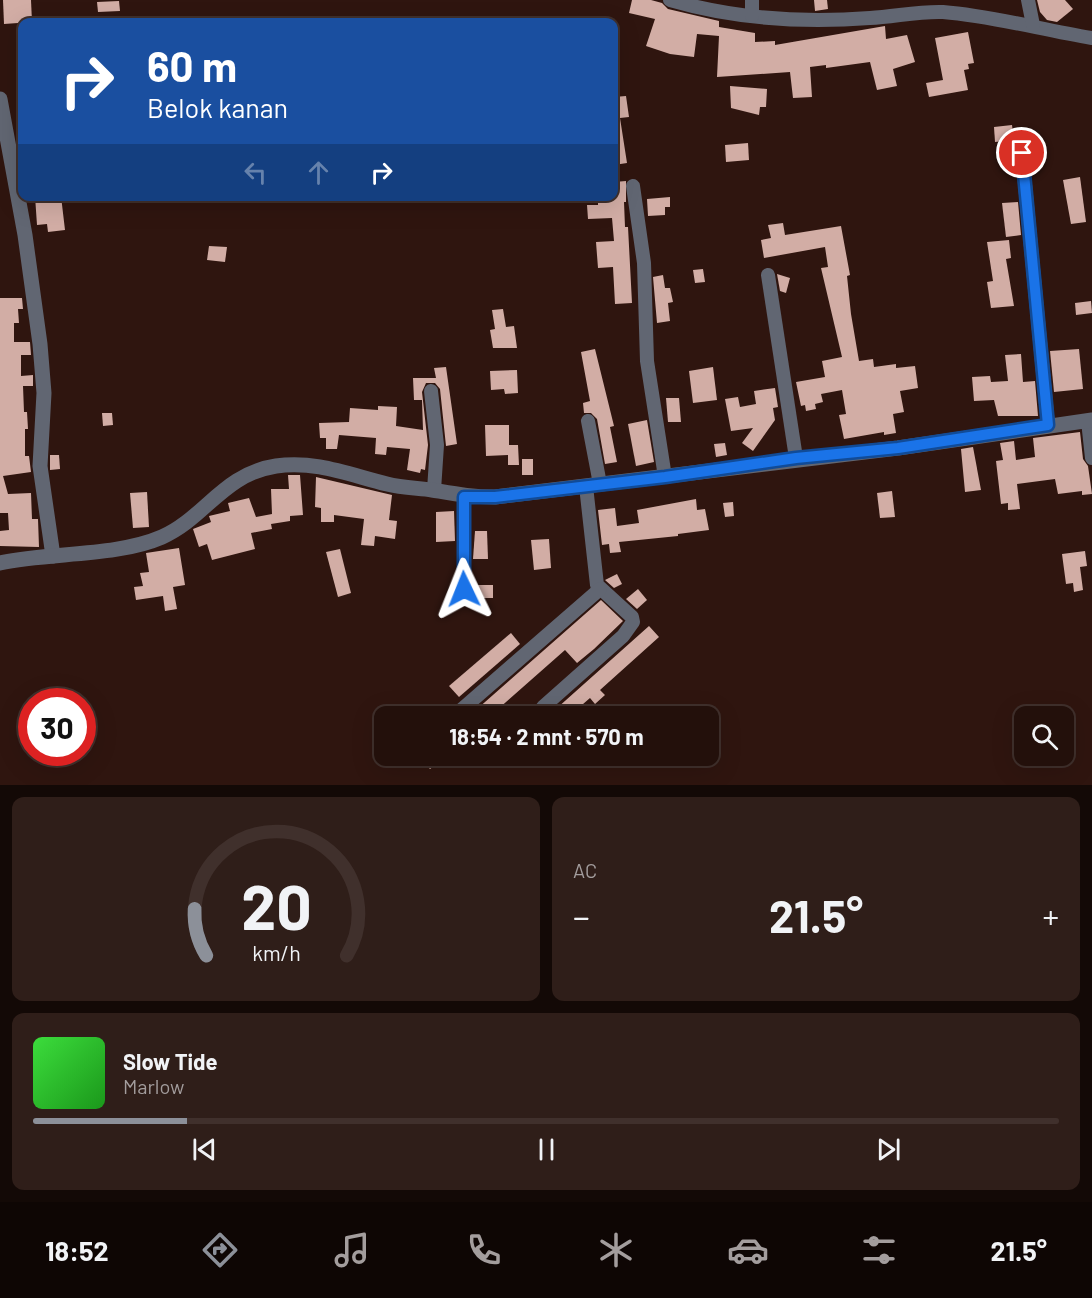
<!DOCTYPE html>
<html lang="id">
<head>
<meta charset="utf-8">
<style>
  body { margin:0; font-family:Barlow,sans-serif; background:#2f1e19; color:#f1f3f6; height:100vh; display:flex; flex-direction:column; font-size:22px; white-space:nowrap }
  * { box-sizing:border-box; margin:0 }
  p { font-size:20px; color:#a39d9d }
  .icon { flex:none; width:33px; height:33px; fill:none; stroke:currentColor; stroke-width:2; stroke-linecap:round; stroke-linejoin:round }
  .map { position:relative; height:785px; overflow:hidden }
  .side { display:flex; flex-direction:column; gap:12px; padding:12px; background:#130906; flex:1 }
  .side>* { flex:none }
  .hud { position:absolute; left:18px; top:18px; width:600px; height:183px; border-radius:12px; box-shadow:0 6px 24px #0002,0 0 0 2px #40302c; background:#1a4fa0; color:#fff; overflow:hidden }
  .buttons { position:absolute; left:1014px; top:706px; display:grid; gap:12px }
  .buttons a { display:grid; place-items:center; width:60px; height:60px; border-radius:12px; background:#23100b; box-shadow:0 6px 24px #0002,0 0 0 2px #40302c; font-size:30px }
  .speed { position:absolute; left:18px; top:688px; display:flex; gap:12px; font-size:30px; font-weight:700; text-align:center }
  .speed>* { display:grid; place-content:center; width:78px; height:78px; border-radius:50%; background:#23100b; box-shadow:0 6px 24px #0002,0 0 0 2px #40302c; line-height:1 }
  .speed .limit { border:9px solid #d22; background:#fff; color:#111 }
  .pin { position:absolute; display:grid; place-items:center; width:51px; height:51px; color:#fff; margin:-26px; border:3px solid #fff; border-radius:50%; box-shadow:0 2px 6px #0007 }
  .me { position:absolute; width:66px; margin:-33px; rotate:358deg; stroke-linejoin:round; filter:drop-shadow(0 0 4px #0008) }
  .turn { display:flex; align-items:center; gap:21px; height:126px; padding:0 30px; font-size:27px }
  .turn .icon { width:78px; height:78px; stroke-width:2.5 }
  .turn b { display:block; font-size:42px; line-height:51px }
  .lanes { display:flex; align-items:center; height:57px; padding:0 30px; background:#0003; justify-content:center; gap:30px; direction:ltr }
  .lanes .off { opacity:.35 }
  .big { font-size:45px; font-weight:700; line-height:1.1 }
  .side .card { flex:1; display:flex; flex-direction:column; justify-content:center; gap:9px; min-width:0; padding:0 21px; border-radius:12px; background:#2f1e19 }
  .side .dial { align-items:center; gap:0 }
  .dial svg { height:156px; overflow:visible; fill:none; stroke:#40302c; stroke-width:7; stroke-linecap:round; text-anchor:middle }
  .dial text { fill:#f1f3f6; stroke:none }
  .song { display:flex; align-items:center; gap:18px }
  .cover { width:72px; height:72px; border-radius:9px; background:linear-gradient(135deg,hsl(120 70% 55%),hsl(120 70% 35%)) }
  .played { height:6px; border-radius:3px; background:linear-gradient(90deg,#8c9099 15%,#40302c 15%) }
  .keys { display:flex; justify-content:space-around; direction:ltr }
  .heat { display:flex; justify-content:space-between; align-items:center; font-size:33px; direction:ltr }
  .side .tiles { flex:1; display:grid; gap:12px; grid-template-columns:1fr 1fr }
  .card:last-child { grid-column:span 2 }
  .trip { position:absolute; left:374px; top:706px; width:345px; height:60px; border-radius:12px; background:#23100b; box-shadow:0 6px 24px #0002,0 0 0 2px #40302c; font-weight:700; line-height:60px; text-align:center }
  .tabs { display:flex; height:96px; justify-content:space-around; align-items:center; background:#0e0604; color:#a39d9d }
  .tabs .icon { width:42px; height:42px }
  .tabs .current { color:#8c9099 }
  .tabs b { font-size:27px; color:#f1f3f6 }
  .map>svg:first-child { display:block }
  .building { fill:#d2ada5 }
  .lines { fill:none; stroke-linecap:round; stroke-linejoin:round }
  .minor { stroke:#616672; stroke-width:14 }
  .tertiary { stroke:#616672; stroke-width:15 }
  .route-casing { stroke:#114b97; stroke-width:15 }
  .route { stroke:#1a73e8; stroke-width:10 }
</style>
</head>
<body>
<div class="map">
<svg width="1092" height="785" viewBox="0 0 1092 785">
  <rect width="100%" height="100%" fill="#2f150f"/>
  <g class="building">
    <polygon points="3,0 31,0 32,22 4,24"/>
    <polygon points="632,0 651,0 662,3 668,9 719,21 719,27 755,33 755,42 775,41 775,45 885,26 886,39 907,35 915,62 893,69 897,86 877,90 870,62 826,68 826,65 810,67 812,97 793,98 790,72 717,77 719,36 697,34 694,57 670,54 646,46 655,19 629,13"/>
    <polygon points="814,0 827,0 828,9 815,11"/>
    <polygon points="1037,0 1065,0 1073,9 1057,22 1047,20 1040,12"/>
    <polygon points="119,1 120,11 98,12 97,2"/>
    <polygon points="968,32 974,63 968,64 969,69 964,70 968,90 929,97 926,83 943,80 935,38"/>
    <polygon points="730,86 767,89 766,107 760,107 759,115 731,108"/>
    <polygon points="626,96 629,117 620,118 627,163 614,165 614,97"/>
    <polygon points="1012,125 1014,140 995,142 994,127"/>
    <polygon points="748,143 749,160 726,162 725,145"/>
    <polygon points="1080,177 1086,222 1071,224 1063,180"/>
    <polygon points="626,181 626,202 624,202 625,227 628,227 632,303 615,304 613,267 598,268 596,242 614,241 612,218 588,219 587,205 598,205 598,196 614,196 614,182"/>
    <polygon points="35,196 61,196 65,230 48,232 47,224 37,225"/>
    <polygon points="670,197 670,207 665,207 665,215 648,216 647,199"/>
    <polygon points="1018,202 1021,235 1006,237 1002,203"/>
    <polygon points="783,223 785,235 841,226 850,275 847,276 851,314 859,361 873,359 874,367 896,364 896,368 915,366 918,388 900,391 904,412 893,414 896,433 884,435 884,432 844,439 839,415 846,414 842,390 821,394 823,402 815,404 816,409 806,411 805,405 801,406 796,382 825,377 822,361 842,357 821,268 828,267 825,247 764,258 761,240 771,238 768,225"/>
    <polygon points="1009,240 1011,258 1006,259 1014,306 991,308 987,282 993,281 987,242"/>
    <polygon points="209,246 227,247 225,262 207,260"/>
    <polygon points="703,269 705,282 695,283 693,270"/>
    <polygon points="777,274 790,278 786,293 780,291"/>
    <polygon points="663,275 665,288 670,288 673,302 668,303 670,321 657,323 653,277"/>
    <polygon points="0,298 22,298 23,309 18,309 19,323 14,323 14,342 30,342 31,355 21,355 21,376 33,375 33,386 23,386 24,412 27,412 28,429 25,429 25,456 29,456 31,472 3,476 8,494 31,493 32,519 38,519 39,547 0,546 0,531 9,530 8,513 0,513"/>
    <polygon points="1091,301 1092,313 1076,315 1075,303"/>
    <polygon points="503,309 506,327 514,326 517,348 493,348 490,330 495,329 492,310"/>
    <polygon points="595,349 614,426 610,427 617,462 605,464 597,419 591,413 584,413 583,403 590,401 581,352"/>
    <polygon points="1079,349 1083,389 1054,392 1050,351"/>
    <polygon points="1021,354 1023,382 1035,381 1038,416 998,416 994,400 974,401 972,377 990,376 991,382 1008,381 1005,355"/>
    <polygon points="446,367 457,444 446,446 440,389 435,383 426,383 422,392 428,445 425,470 421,469 420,473 407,470 410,449 387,447 386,455 375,454 376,438 339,435 337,449 326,449 326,438 320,438 319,423 349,422 350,408 378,410 378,406 397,407 396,426 423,430 422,400 414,400 413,378 436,378 434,368"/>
    <polygon points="713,367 717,400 693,403 689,371"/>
    <polygon points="517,370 518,393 505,394 504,389 491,390 490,371"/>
    <polygon points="775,388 778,407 773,408 775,420 753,451 742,443 753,428 731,431 725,399 738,397 740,407 756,404 754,391"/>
    <polygon points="666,398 679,398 681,422 668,422"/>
    <polygon points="102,413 112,413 113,425 103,426"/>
    <polygon points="647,420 654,462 636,466 628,424"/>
    <polygon points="485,425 509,425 509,445 518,445 519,465 508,465 508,455 486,456"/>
    <polygon points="1080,432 1083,459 1088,466 1092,494 1082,495 1082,491 1058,494 1055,479 1017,484 1020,509 1008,510 1008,503 1001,504 996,461 1003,460 1000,443 1014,441 1016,460 1035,457 1033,438"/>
    <polygon points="725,443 727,455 716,457 714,444"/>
    <polygon points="973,447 981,490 965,492 961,449"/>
    <polygon points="50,455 59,455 60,469 50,470"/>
    <rect x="522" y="459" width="11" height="16"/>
    <polygon points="288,475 300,475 303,515 290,516 290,521 271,524 272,529 251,533 255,549 212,560 207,544 199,547 193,529 211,522 209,516 230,511 228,503 249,498 256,517 272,514 271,489 289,489"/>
    <polygon points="316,477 392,495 389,520 397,521 395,539 375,536 374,546 361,545 364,519 334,515 334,522 321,522 321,508 315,507"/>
    <polygon points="892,491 895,517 880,518 877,493"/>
    <polygon points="147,492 149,527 133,528 130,493"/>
    <polygon points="696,499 697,510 705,509 709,530 678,534 678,536 619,542 621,552 610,553 609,544 602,545 598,510 615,508 617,526 639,523 637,510"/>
    <polygon points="733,502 734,516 725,517 723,503"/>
    <polygon points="454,511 455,541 436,542 436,512"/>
    <polygon points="475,531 487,531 488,559 473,559"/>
    <polygon points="549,539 551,568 534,570 531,540"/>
    <polygon points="179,548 185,585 173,587 177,609 165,611 163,596 136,600 134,587 143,586 140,573 149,572 146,553"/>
    <polygon points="340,549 351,593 338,597 326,552"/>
    <polygon points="1085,551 1087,566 1080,567 1083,590 1074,592 1073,583 1066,584 1062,554"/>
    <polygon points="617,574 622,584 614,588 605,580"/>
    <polygon points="476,585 493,585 493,598 475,598"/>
    <polygon points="638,589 647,600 637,609 626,599"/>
    <polygon points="601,600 623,621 594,649 577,663 565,650 489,717 468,717"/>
    <polygon points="649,626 659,637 600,690 605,695 595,704 590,698 568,717 547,717"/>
    <polygon points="511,633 520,644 459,697 449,686"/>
    <polygon points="418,756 434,756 439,762 430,769"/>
  </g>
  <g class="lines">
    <g class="minor">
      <path d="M670,0C735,19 803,23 870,18C894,17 918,11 943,12C994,16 1042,30 1092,38"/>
      <polyline points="752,0 752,16"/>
      <polyline points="1028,0 1033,25"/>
      <polyline points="1022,153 1048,425"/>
      <polyline points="633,186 644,263 647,361 665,477"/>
      <polyline points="768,275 796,458"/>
      <polyline points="431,391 437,445 434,490"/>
      <polyline points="588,421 600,484"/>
      <polyline points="1088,421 1092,458"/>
      <polyline points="464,589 464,497"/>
      <polyline points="543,707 623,636 633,622 632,617 597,585 586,486"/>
      <polyline points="453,717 600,589"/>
    </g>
    <g class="tertiary">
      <polyline points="0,99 25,235 40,344 44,393 40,466 53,556"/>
      <path d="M0,563C49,552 116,557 162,537C205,518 223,474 276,466C315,460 350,475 387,484C402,488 418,488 432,490C456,494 471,497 495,497L898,448L1092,420"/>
    </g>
  </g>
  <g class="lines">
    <defs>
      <polyline id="route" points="464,589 464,497 495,497 665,477 796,458 898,448 1048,425 1022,153"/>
    </defs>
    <use href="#route" class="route-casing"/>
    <use href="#route" class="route"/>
  </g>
</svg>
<div class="buttons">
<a><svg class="icon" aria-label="search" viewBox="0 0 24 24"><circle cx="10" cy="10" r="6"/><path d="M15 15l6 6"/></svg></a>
</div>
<div class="speed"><div class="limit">30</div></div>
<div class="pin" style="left:1022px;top:153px;background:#d93025"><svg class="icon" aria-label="arrive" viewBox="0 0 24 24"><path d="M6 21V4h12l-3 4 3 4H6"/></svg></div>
<svg class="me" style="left:464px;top:589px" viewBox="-20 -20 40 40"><path d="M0-17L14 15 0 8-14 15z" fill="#1a73e8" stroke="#fff" stroke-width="4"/></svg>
<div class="trip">18:54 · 2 mnt · 570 m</div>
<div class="hud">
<div class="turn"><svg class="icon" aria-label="right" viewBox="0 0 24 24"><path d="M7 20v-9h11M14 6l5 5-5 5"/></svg><div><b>60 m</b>Belok kanan</div></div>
<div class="lanes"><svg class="icon off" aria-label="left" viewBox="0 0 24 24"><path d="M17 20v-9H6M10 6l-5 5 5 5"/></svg><svg class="icon off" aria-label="ahead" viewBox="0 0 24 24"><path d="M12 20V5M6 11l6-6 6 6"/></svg><svg class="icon" aria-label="right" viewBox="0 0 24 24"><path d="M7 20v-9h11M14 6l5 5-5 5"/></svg></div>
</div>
</div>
<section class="side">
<div class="tiles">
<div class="card dial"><svg viewBox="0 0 100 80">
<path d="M14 69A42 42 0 1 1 86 69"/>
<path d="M14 69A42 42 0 0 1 8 45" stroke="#8c9099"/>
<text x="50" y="56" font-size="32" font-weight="700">20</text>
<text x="50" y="72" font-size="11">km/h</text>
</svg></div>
<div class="card"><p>AC</p>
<div class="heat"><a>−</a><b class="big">21.5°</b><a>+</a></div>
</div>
<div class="card">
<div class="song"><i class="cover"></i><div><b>Slow Tide</b><p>Marlow</p></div></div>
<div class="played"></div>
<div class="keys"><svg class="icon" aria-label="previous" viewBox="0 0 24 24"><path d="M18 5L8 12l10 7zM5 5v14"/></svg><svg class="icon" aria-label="pause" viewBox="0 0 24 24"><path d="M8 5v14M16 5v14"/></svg><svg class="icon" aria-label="next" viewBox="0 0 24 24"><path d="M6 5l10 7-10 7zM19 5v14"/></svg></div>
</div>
</div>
</section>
<nav class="tabs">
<b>18:52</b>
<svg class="icon current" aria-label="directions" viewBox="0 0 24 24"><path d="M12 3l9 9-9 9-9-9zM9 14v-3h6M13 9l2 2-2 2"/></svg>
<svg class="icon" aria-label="music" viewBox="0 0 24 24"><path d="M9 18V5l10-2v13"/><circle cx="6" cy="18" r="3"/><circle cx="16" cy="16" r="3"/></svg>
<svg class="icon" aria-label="phone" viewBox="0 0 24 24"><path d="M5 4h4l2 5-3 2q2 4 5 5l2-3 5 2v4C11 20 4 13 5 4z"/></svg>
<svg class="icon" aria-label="climate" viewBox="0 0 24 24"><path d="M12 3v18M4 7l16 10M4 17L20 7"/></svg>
<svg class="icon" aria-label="car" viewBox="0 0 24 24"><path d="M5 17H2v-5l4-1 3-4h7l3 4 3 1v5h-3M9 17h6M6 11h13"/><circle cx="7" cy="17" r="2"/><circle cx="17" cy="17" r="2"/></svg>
<svg class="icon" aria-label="filters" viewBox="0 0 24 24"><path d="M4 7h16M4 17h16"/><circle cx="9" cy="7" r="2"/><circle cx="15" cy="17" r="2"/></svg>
<b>21.5°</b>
</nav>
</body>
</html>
